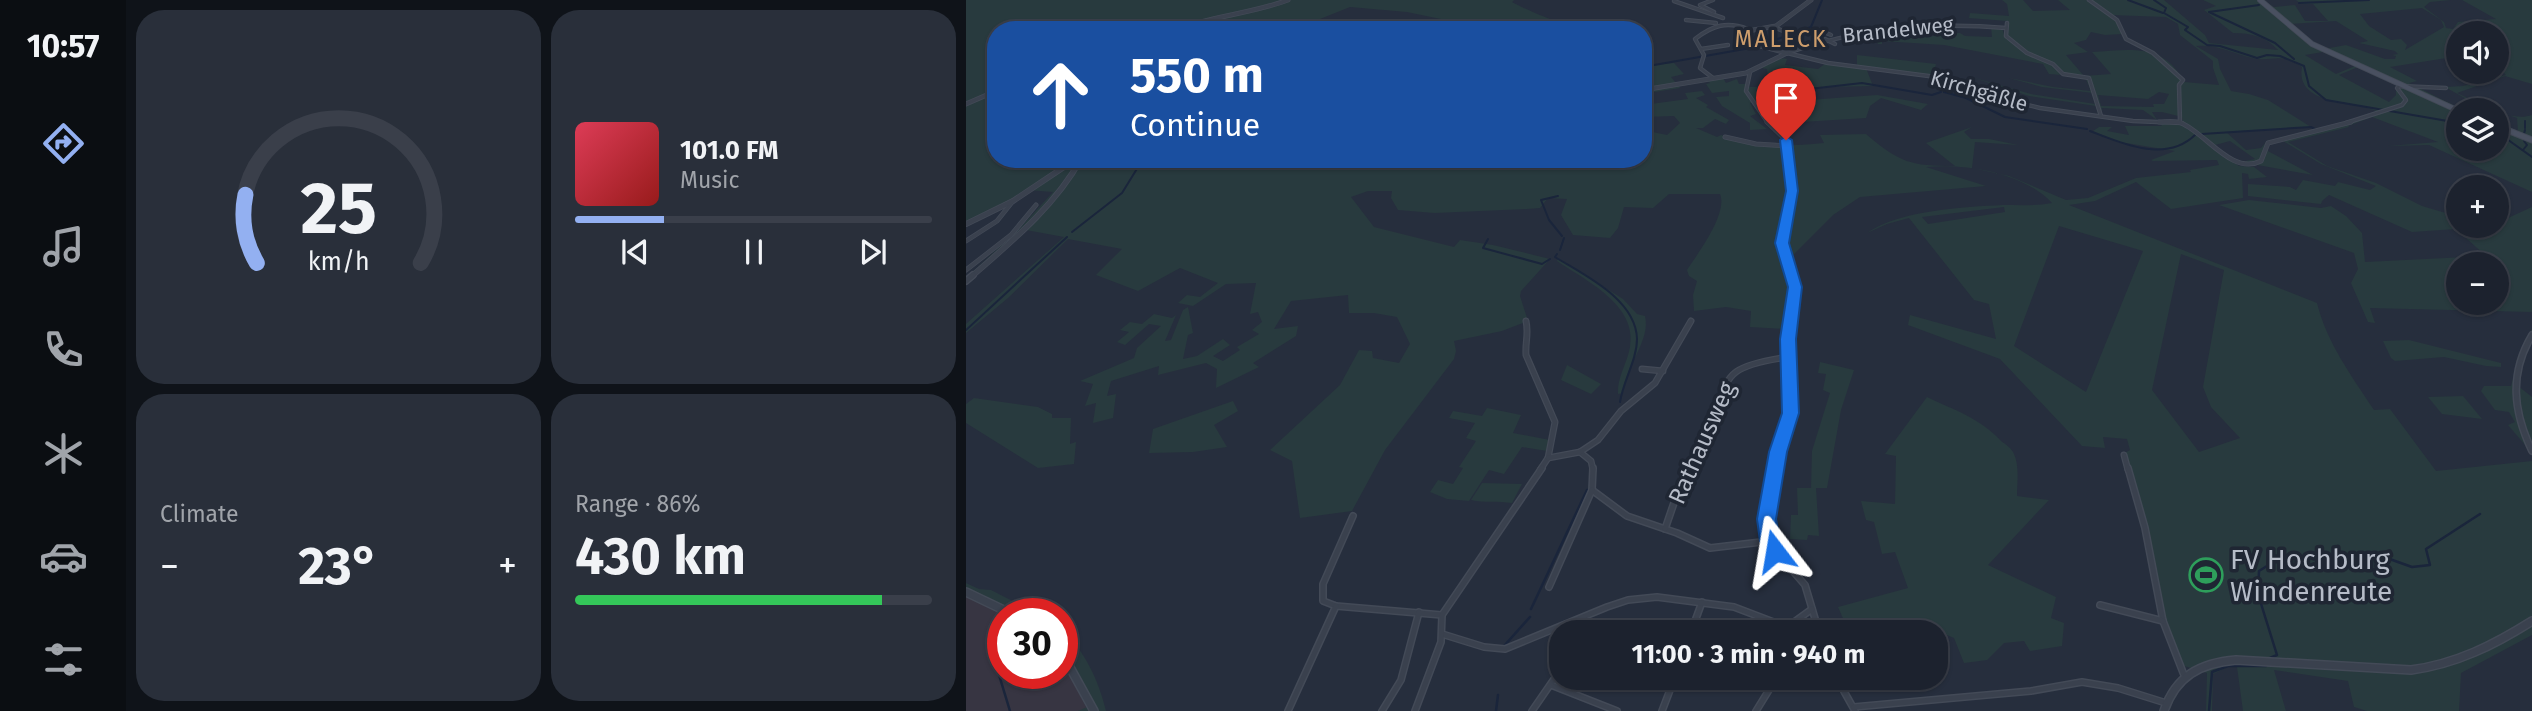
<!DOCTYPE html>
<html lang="en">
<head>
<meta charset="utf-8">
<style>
  body { margin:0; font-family:"Fira Sans",sans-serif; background:#292f3a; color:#f1f3f6; height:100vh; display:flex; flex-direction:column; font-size:26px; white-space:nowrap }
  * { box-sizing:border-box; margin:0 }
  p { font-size:23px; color:#a0a4aa }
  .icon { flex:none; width:38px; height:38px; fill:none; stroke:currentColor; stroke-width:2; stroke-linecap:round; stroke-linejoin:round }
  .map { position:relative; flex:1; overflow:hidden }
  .panel { display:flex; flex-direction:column; gap:10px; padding:10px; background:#0f1319; width:840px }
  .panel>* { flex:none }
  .top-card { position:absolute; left:21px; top:21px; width:665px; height:147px; border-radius:28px; box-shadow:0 2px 5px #0004,0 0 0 2px #3a3f4a; background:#1a4fa0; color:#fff; overflow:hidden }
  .controls { position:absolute; left:1480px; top:21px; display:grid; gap:14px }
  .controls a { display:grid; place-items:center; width:63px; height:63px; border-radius:50%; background:#1c222e; box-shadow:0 2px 5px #0004,0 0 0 2px #3a3f4a; font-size:35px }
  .speed { position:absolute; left:21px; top:598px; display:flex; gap:14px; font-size:35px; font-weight:700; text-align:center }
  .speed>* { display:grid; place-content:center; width:91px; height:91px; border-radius:50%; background:#1c222e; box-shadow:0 2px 5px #0004,0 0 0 2px #3a3f4a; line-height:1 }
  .speed .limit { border:10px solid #d22; background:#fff; color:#111 }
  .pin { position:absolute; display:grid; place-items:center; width:60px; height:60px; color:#fff; margin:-72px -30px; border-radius:50% 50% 50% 0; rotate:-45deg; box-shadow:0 0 7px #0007 }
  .pin .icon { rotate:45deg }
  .me { position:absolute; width:77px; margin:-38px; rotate:346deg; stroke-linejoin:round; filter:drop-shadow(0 0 5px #0008) }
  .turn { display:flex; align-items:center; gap:24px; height:147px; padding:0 28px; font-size:32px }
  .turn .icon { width:91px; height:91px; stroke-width:2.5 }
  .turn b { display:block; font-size:49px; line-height:60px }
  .big { font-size:52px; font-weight:700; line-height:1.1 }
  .panel .tile { flex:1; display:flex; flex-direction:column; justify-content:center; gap:10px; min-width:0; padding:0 24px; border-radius:28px; background:#292f3a }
  .panel .dial { align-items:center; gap:0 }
  .dial svg { height:182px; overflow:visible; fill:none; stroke:#3a3f4a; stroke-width:7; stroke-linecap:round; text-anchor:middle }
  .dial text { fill:#f1f3f6; stroke:none }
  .song { display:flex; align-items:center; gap:21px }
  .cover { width:84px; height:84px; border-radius:10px; background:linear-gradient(135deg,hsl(350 70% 55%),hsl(0 70% 35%)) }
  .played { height:7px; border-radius:4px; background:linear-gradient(90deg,#93b0f1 25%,#3a3f4a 25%) }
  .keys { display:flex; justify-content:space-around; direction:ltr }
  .heat { display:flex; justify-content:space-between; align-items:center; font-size:38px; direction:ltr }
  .charge { height:10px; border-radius:5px; background:linear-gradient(90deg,#34c759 86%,#3a3f4a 0) }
  .panel .tiles { flex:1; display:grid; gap:10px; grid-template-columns:repeat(2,1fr) }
  .trip { position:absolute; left:583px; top:620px; width:399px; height:70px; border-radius:28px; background:#1c222e; box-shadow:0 2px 5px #0004,0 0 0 2px #3a3f4a; font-weight:700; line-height:70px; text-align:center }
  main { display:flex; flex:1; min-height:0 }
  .dock { display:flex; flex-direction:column; width:126px; justify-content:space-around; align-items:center; background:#0b0e12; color:#a0a4aa }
  .dock .icon { width:49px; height:49px }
  .dock .current { color:#93b0f1 }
  .dock b { font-size:32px; color:#f1f3f6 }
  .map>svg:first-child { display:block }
  .medical { fill:#373542 }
  .green { fill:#283a3e; fill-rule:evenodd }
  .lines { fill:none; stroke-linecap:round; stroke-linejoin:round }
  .stream-far1 { stroke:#1a253b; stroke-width:2 }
  .stream { stroke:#1a253b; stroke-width:2.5 }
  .minor-far3-casing { stroke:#434a57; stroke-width:4.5 }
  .minor-far2-casing { stroke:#434a57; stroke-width:5 }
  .minor-far1-casing { stroke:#434a57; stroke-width:7 }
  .minor-casing { stroke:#434a57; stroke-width:8 }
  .tertiary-far3-casing { stroke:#434a57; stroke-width:5 }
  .tertiary-far2-casing { stroke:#434a57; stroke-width:6 }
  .tertiary-far1-casing { stroke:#434a57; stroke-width:8 }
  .tertiary-casing { stroke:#434a57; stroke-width:10 }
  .secondary-far1-casing { stroke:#434a57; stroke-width:6 }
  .secondary-casing { stroke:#434a57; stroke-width:7 }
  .minor-far3 { stroke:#3a414e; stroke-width:2.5 }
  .minor-far2 { stroke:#3a414e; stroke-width:3.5 }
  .minor-far1 { stroke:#3a414e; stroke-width:4.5 }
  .minor { stroke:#3a414e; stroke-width:5 }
  .tertiary-far3 { stroke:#3a414e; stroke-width:3.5 }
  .tertiary-far2 { stroke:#3a414e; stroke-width:4.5 }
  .tertiary-far1 { stroke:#3a414e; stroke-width:5 }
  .tertiary { stroke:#3a414e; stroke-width:7 }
  .secondary-far1 { stroke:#495060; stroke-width:4.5 }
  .secondary { stroke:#495060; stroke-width:5 }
  .route { fill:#1a73e8; stroke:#114b97; stroke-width:2 }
  .labels { text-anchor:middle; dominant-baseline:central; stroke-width:7; stroke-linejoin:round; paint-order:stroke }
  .far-street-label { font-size:21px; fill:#b6bcc8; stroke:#1f2633 }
  .far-quarter-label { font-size:23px; letter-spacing:2px; fill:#ce9e6c; stroke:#1f2633 }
  .street-label { font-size:24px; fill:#b6bcc8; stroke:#1f2633 }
  .near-poi-label { font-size:28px; fill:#b6bcc8; stroke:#1f2633; text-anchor:start }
</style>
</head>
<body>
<main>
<nav class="dock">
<b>10:57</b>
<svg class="icon current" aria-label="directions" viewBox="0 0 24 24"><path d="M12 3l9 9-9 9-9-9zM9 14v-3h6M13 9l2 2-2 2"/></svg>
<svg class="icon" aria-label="music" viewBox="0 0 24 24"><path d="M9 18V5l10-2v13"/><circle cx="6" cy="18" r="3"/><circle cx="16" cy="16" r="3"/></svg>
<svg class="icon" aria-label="phone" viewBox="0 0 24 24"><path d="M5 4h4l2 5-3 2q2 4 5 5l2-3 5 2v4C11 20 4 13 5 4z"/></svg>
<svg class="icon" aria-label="climate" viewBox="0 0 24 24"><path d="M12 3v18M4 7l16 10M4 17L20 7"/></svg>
<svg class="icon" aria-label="car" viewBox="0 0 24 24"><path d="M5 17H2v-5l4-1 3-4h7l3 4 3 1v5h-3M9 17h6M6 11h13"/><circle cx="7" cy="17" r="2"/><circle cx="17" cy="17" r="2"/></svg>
<svg class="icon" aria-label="filters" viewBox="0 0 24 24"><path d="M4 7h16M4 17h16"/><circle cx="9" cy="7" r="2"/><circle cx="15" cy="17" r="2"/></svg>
</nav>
<section class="panel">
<div class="tiles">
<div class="tile dial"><svg viewBox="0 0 100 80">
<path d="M14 69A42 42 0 1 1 86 69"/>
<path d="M14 69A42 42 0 0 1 9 39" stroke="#93b0f1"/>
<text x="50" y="56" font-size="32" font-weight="700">25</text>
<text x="50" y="72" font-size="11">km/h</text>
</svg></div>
<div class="tile">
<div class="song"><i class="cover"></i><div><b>101.0 FM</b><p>Music</p></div></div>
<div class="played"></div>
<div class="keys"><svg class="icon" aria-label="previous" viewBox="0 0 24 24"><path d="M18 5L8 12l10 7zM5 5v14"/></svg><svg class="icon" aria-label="pause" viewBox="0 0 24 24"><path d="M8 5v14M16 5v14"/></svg><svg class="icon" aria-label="next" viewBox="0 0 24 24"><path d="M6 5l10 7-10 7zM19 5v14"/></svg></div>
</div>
<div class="tile"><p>Climate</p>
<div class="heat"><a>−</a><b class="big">23°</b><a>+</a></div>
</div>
<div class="tile"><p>Range · 86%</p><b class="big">430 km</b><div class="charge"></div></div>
</div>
</section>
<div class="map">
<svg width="1566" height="711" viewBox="0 0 1566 711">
  <rect width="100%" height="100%" fill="#262e3d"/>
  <polygon class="medical" points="0,595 39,614 37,614 37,674 96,674 96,659 122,711 0,711"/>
  <g class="green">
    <path d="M0,0H548L546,2C558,9 604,29 617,28C621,28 624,25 628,24L641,30H528L441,12L384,7L339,25L343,30H30V159H677V130L701,135L714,123L708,116L677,117V105L722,99L719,93L736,91L739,95L730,98L742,105L740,107L763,120L760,124L749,119L737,128H730L751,137L755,135C787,149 824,146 858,143L854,135L900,134C934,163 945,166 989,166L960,143L1006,127L998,132L1005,139H1023L1052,145L1009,142L1006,168L1043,176L1100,200L1122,198L1170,178L1225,172L1224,170L1253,165L1251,160L1187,161L1185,160L1209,151L1154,142L1127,131L1133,127H1146L1141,131L1163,135L1159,126H1196L1192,121L1217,122L1216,117L1196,112H1186L1191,120L1177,110L1136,108V115L1132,114L1130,106L1063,96L1005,77L1065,94L1129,104L1127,93L1076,87L1043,78L1087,87L1125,91L1119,77L1083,74L1077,64L978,45L916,41V44H912L908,36L942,34L964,37L974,33H994L999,36L1026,37L1025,27L1036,28L1039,37L1043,27L1039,26L1041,21L1003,18L1004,13L1043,16L1041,4L1036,0H1057L1067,11L1104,10L1092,0H1198L1239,35L1243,43L1312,50C1300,37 1286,33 1267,33L1238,10L1250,6L1237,0H1296L1308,7L1329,5L1339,21H1362L1347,4H1335L1330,0H1485L1464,2L1458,7L1478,22L1480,28L1487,29L1492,22L1530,19L1496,0H1566V84L1539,76L1491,93C1511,102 1545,123 1566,115V192L1463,145L1422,146L1472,142L1406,117L1382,126L1383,127L1322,142L1361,166L1410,183L1456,206L1493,217V226H1531V223L1566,207V312L1404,308L1409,323L1402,322L1385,283L1392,269L1388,253L1253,205L1283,200L1355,208L1365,206L1380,216L1396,233L1399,262L1520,256L1490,229L1446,232L1363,195L1356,201L1355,204L1282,196V184L1324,187L1330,190L1337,180L1369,186L1372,182L1404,190L1410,186L1355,164L1317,141L1305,144L1300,150L1347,175L1275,162L1289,159L1264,141L1245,146L1273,166L1288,167L1301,177L1283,179L1282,174L1276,173L1277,198L1205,209L1170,182L1129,201L1103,205L1351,303C1361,343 1385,375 1408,410L1424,409L1470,471L1566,461V635L1495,673L1493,711H1401L1388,707L1382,681L1308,670L1320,711H1277L1271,667H1262L1247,674L1246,711H1240L1241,673L1215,665L1194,619L1177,528L1157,454L1164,450L1161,439L1137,437L1139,448L1116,446L1034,359L942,325L944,315L1030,339L1023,304L1008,300L943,218L921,224L901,233C934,210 998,207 1037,205C1053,205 1070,206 1086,203C1058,173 1000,163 960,167L1020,186L894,197L867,215L819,263L826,288L820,329L784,327L785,311L760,307L728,311L727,295L731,281L723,276L721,270C732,253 762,214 754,194H703L687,208L658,207L652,228L644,238L607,235L595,215L601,199L582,198L574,208L561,209L468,213L432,210L425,198L426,191H402L385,197L408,227L488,247L494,240L527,245L584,259L555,291L554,296L562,321L536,331L488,341L490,351L488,359L419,450L386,511L334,518L326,461L304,450L374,385L393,350L406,351L407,358L433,363L444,344L431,317L408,313H383L382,295L325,301L308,329L332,326L330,336L287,363L293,367L250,388L251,369L240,363L192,375L193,366L145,381L141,396L150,394L147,418L127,423L130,403L119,406L127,384L114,381L168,358L171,348L195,326L183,324L159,345L151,342L163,332L154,330L164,322L176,324L188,314L206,318L210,315L199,341L205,340L217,310L222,307L227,333L222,335L217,359L231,356L257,339L264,345L247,356L257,361L274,350L271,347L293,334L286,330L296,322L292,312L284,314L290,283L260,284L227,306L212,303L221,295L234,297L252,283L214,268L172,291L130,275L156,249L102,239L42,298L0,333V324L98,237L60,230L30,258L0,278L54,228L87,192L61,190L0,225ZM1456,8L1475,20L1478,27L1439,50L1441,45L1435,39L1425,40L1403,26L1394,14ZM1145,15L1200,17L1212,24L1214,35L1247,61V68L1253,85L1218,82C1198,42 1163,50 1126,52L1145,74L1118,76L1100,55L1122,52L1108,43L1120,40L1125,32L1139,35L1157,34L1155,24ZM1370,21L1402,41L1393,43L1429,51L1432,54L1426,55L1430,56L1429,59H1419L1380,45L1358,49L1333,33L1324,24ZM1493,33H1531V66L1540,75L1497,86L1479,87L1504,101L1551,118L1552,132L1531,124V149H1493V110H1497L1443,83L1451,81L1424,67L1493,56ZM1230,46C1251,44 1267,53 1286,58C1307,63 1311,51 1336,67C1329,106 1388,101 1410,111L1396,118L1329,138L1301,141L1295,148L1280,150L1260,132L1345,127L1302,100L1283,94L1265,91L1254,69L1252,59ZM1357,52L1389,66L1370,74L1339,55ZM1392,67L1430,85V95L1423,102L1373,75ZM1193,92L1203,94L1198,104H1187L1188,107L1135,106L1132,95L1182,99ZM1038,207L1039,212L962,224L956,217ZM1093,226L1177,251L1120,392L1048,346ZM1215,254L1258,270L1237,387L1245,407L1274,438L1233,452L1186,390ZM1493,264H1531V303H1493Z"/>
    <path d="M891,55L970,64L966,76L900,68L907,86L859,87L808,93L815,102L911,95L962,104L955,110L915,98L904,106L900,118L803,124L821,120L801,93L795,95L799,100L784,103L790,114L784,116L801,129L784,130V123L756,106L750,97L763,96V91L746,93L740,84L744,83L741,80L757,78L760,83L771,79L773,84H782L781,87H796V79H802L801,69L796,68C803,62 811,57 821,59L819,65L852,69L860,63L891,66Z"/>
    <polygon points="708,63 718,74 705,77 714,88 682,93 682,95 677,96 677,66"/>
    <path d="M592,258L657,299L671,314L679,316C685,341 659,365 657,393L652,394C651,377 661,364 664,347C672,305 619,280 591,261Z"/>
    <polygon points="1566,329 1566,338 1558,354 1552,386 1566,397 1566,453 1542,425 1549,422 1543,412 1529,410 1515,391 1518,386 1545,386 1554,352"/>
    <polygon points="1443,340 1535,363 1535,367 1520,366 1478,357 1429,361 1425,358 1417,341"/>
    <polygon points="854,362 888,370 875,410 861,488 850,488 853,536 842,535 841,540 824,539 825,515 832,515 831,488 845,488 846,451 864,393 857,390 860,374 852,373"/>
    <polygon points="601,365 635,384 625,394 595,380"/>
    <polygon points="1497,396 1516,419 1476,414 1462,397"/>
    <path d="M961,397C988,410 1014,418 1035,441C1039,444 1044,447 1047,452C1054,465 1051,482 1051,496L1083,500L1022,565L1090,597L1085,618L1098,623L1096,646L1064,651L1058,641L1038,643L1021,660L998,663L988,638L981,635L970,639V632H883L872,607L942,588L929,552L916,554L908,522L900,520L895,501L929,504L930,456L919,454Z"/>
    <polygon points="8,398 72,407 86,414 86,418 105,418 104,444 110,442 108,464 72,468 0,423 0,404"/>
    <polygon points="267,401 272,411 248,425 261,447 227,452 183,453 187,429"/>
    <polygon points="521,408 555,415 547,433 584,440 581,451 556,447 538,474 523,470 503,501 481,499 464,492 472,480 487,484 497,468 493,467 510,441 500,438 509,423 483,418 487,411 516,416"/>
    <path d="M516,483L556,484L546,503C532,501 519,503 505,500Z"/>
    <polygon points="0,583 13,589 25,590 72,614 39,614 0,595"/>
    <path d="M96,630C119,651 133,681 140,711H112L121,707L96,659Z"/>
  </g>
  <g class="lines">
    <g class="stream-far1">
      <polyline points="1162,0 1197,13"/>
      <polyline points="1188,0 1200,8 1198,13 1222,27 1219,30 1241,45 1254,46 1291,58 1301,55 1314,56 1338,66 1343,86 1360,100 1493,123"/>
      <polyline points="1333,3 1403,0"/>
      <polyline points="1293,5 1243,12 1309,43 1328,59"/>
      <polyline points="795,45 845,27 856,0"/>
      <polyline points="677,67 790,47"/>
      <polyline points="978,92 1000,98 1039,117 1121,129"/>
      <polyline points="978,92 995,86"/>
      <polyline points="808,93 896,83 966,95 975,92"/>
      <polyline points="1559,121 1559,128"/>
      <path d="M1124,131C1157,144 1200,163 1229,135"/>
      <polyline points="1531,132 1566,157"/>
      <polyline points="1236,134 1345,127 1349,129"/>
      <polyline points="1558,134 1559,130"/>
      <polyline points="1557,150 1561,145 1558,141"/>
      <polyline points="592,196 575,200 583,220 596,236"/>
      <polyline points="106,232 156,193 177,159"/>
      <polyline points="522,239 517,248 576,264 584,259"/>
      <polyline points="594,250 598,238"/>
      <path d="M591,254L589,257C618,275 670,299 671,339C671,360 657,381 654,402"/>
      <polyline points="0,330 101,237"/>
    </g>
    <g class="stream">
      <polyline points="565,609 621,490"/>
      <polyline points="538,646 564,617"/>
      <polyline points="31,647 27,655 44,711"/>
      <polyline points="1304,658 1311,655 1292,594 1293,571 1309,561 1338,557 1418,557 1446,567 1464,565 1460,549 1514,514"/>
      <polyline points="530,711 532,695"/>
      <polyline points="1243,711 1246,672 1262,666 1300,666"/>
    </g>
    <defs>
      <g id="minor-far3">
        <polyline points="747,0 734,5 748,12"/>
        <polyline points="1123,0 1151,20 1160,39 1187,53 1217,80 1213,85 1214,122"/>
        <polyline points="708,1 757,18"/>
        <polyline points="720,20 750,23"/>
        <polyline points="1041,23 1040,36 1061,53 1087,64 1097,74 1123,78 1135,116"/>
        <polyline points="808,27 817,31"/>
        <polyline points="853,30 865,35"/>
        <polyline points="859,39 869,44"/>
        <polyline points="735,49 762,45"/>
        <polyline points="821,53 862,63 978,78 1033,98 1074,108 1167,121 1216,123"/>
        <path d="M821,53C893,28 964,22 1040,28"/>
        <polyline points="784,72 780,91 802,123"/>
        <path d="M747,78L734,68L738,55L729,39C747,25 761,21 782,29"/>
        <polyline points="1380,123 1436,105 1440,100 1431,88 1433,86 1480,88"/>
      </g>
      <g id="minor-far2">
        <polyline points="801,122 820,140 826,186 815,237 826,277"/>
        <path d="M1193,122C1199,122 1209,120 1215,123C1240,133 1266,176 1295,161L1302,143L1385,122"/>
        <polyline points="759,137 790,144 822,146"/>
        <polyline points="0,241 31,221 47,201"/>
        <polyline points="0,270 45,235 70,205"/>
      </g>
      <g id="minor-far1">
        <path d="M560,321C563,334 559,342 560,355L589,422L582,458L574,470"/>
        <polyline points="676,369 697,371"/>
        <polyline points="614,452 625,461 627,470"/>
        <polyline points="1158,455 1162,470"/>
        <polyline points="582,458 614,452 632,440 655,411 689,383 725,321"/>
        <path d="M719,470C725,459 734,448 739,437C767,379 747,368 822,357"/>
        <polyline points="809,470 824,413 822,339 829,287 826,275"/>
      </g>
      <g id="minor">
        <polyline points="627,468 626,490 661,516 711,533 744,548 804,541"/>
        <polyline points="809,468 803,503 802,534 807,548 839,585 853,632"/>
        <polyline points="1162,468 1179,528 1197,621 1218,675"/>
        <polyline points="387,516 357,584 357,601 370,606 476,615"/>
        <polyline points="699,529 720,468"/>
        <polyline points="583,587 626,490"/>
        <polyline points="1134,605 1197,621"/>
        <polyline points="588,630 595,646"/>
        <polyline points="725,632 736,602"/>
        <polyline points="476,634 518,647 539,649 641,607 662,600 691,597 768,607 818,626 824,625 846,609"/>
        <polyline points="870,677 889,711"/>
        <polyline points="585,685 651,711"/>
        <polyline points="888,707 1065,691 1116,682 1152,688 1200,703"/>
        <polyline points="322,711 370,606"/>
        <polyline points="416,711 435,680 453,612"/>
        <polyline points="449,711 475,642 476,615 576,468"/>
        <polyline points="566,711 595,669"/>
        <polyline points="696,711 709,677"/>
        <polyline points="790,711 811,677"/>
      </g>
      <g id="tertiary-far3">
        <path d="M208,30C245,16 285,14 322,0"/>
        <polyline points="821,53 779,42 775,37 776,32 810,26 845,0"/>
        <polyline points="677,90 780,73 821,53"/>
        <polyline points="0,104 30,91"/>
      </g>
      <g id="tertiary-far2">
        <polyline points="0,224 47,201 110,159"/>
        <path d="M5,277C45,242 89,206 115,159"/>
      </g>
      <g id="tertiary-far1">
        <polyline points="0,281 7,275"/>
        <path d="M1566,335C1543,374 1547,411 1566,451"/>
      </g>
      <g id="tertiary">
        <polyline points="0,592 46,614"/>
        <polyline points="96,653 128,711"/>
        <path d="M1198,711C1210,676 1234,663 1270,660L1445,670C1490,664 1528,645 1566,621"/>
      </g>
      <polyline id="secondary-far1" points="1294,0 1346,44 1493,111"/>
      <polyline id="secondary" points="1531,126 1566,140"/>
    </defs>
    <use href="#minor-far3" class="minor-far3-casing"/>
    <use href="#minor-far2" class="minor-far2-casing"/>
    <use href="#minor-far1" class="minor-far1-casing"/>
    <use href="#minor" class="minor-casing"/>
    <use href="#tertiary-far3" class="tertiary-far3-casing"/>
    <use href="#tertiary-far2" class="tertiary-far2-casing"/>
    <use href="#tertiary-far1" class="tertiary-far1-casing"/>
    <use href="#tertiary" class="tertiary-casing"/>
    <use href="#secondary-far1" class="secondary-far1-casing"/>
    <use href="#secondary" class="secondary-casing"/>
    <use href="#minor-far3" class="minor-far3"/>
    <use href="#minor-far2" class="minor-far2"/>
    <use href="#minor-far1" class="minor-far1"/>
    <use href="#minor" class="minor"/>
    <use href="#tertiary-far3" class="tertiary-far3"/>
    <use href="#tertiary-far2" class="tertiary-far2"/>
    <use href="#tertiary-far1" class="tertiary-far1"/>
    <use href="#tertiary" class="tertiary"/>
    <use href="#secondary-far1" class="secondary-far1"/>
    <use href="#secondary" class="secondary"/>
  </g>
  <polygon class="route" points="820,136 826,140 832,191 823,243 836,287 830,339 833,413 821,452 810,519 814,540 819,551 816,557 809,559 802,557 794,541 791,519 803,452 816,413 814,339 822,287 809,243 820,191 814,140"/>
  <defs>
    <symbol id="stadium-ring" viewBox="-11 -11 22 22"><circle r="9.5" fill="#1f2633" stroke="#2e9e5b" stroke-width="1.5"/><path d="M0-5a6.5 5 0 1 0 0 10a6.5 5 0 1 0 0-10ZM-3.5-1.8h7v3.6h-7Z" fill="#2e9e5b"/></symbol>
  </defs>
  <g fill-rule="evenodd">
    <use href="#stadium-ring" x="1221" y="556" width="38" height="38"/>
  </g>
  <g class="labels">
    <g class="far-street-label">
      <text transform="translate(932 30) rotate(-6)">Brandelweg</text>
      <text transform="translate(1013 91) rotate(16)">Kirchgäßle</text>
    </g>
    <g class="far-quarter-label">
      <text x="815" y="39">MALECK</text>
    </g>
    <g class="street-label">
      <text transform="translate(736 443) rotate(-66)">Rathausweg</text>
    </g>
    <g class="near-poi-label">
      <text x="1264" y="559">FV Hochburg<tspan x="1264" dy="32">Windenreute</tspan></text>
    </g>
  </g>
</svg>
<div class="controls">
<a><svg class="icon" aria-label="sound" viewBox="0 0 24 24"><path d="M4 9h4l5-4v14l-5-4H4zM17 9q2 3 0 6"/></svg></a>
<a><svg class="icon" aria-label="layers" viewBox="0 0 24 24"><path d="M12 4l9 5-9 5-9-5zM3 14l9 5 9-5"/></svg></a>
<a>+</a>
<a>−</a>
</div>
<div class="speed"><div class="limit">30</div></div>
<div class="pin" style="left:820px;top:140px;background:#d93025"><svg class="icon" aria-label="arrive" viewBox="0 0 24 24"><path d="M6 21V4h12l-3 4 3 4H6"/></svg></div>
<svg class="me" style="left:809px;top:551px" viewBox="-20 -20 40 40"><path d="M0-17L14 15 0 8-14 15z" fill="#1a73e8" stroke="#fff" stroke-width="4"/></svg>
<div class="trip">11:00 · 3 min · 940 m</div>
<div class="top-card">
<div class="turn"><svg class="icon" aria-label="ahead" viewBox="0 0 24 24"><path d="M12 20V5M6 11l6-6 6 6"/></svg><div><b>550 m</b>Continue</div></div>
</div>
</div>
</main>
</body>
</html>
